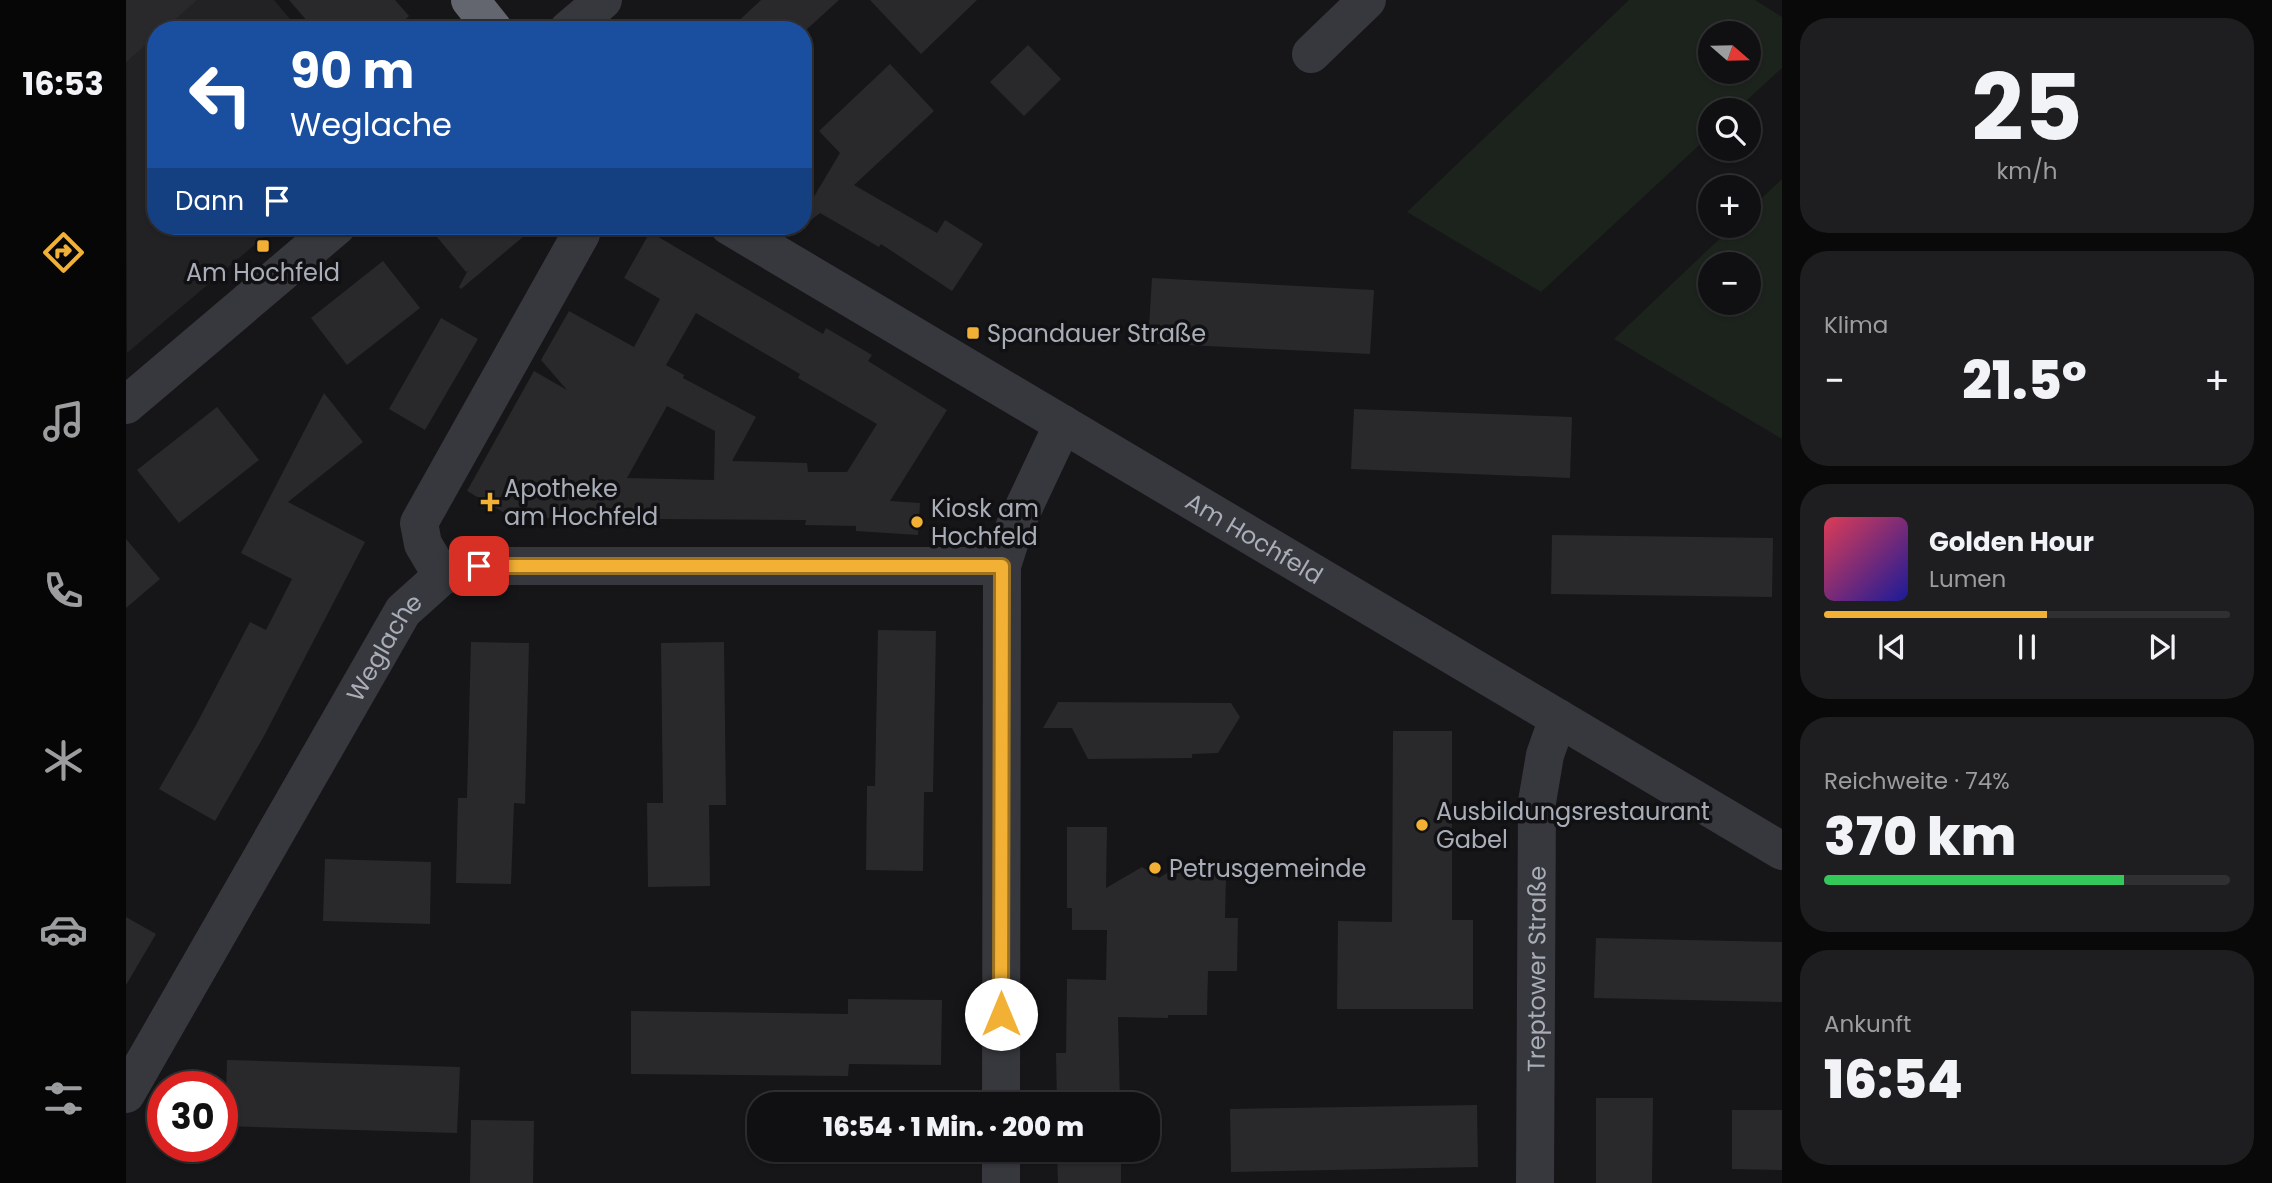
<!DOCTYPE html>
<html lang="de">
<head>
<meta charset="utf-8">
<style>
  body { margin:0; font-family:Poppins,sans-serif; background:#1e1e20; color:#f1f3f6; height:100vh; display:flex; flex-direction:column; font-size:26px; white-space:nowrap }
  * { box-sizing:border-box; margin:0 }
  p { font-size:23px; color:#9c9d9f }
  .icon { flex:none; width:38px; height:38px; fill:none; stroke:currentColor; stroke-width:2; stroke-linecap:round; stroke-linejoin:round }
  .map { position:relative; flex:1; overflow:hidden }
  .panel { display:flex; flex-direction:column; gap:18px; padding:18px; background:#09090a; width:490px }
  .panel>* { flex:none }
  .hud { position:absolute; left:21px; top:21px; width:665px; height:214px; border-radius:28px; box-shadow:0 2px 5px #0004,0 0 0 2px #303032; background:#1a4fa0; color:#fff; overflow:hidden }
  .needle { width:46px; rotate:110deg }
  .fabs { position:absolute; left:1572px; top:21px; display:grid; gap:14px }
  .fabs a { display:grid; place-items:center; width:63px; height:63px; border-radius:50%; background:#101012; box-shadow:0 2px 5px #0004,0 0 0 2px #303032; font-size:35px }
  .speed { position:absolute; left:21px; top:1071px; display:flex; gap:14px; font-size:35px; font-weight:700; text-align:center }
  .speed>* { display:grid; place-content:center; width:91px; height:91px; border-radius:50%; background:#101012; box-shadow:0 2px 5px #0004,0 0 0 2px #303032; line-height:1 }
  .speed .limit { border:10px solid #d22; background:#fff; color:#111 }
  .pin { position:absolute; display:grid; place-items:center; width:60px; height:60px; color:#fff; margin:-30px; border-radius:14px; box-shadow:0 4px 10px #0006 }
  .me { position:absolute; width:77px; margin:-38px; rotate:0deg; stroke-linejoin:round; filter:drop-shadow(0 0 5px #0008) }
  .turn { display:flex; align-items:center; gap:24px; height:147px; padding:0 28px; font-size:32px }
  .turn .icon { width:91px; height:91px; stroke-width:2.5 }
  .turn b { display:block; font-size:49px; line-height:60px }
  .then { display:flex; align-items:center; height:66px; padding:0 28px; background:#0003; gap:14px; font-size:26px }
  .big { font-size:52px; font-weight:800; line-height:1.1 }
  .panel .tile { flex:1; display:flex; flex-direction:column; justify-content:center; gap:10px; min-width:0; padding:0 24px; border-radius:28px; background:#1e1e20 }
  .panel .dial { align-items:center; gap:0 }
  .dial b { font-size:91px; line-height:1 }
  .song { display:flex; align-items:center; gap:21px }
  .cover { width:84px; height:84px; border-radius:10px; background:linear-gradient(135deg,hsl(350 70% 55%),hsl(240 70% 35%)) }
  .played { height:7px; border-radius:4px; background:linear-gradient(90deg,#f2b134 55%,#303032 55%) }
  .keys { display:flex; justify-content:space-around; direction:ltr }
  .heat { display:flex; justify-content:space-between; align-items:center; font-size:38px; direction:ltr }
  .charge { height:10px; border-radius:5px; background:linear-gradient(90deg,#34c759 74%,#303032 0) }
  .trip { position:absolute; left:621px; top:1092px; width:413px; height:70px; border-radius:28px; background:#101012; box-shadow:0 2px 5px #0004,0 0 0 2px #303032; font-weight:800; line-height:70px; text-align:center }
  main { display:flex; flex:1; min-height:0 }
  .tab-bar { display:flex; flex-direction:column; width:126px; justify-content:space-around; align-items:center; background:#060607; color:#9c9d9f }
  .tab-bar .icon { width:49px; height:49px }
  .tab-bar .current { color:#f2b134 }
  .tab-bar b { font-size:32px; color:#f1f3f6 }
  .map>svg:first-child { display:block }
  .built { fill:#222225 }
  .green { fill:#1c231d; fill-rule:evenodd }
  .building { fill:#29292c; fill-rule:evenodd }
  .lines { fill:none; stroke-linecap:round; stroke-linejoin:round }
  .minor { stroke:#37383d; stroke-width:38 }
  .highway { stroke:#63666e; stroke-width:38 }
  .route-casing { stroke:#9d7322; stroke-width:18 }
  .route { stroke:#f2b134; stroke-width:12 }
  .poi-dot { fill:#f2b134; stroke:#111113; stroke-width:2.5 }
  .labels { text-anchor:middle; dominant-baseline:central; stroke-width:7; stroke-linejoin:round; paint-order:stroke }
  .poi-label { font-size:24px; fill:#a8adb8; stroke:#111113; text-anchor:start }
  .street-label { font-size:24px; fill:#a8adb8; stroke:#111113 }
</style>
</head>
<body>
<main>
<nav class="tab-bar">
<b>16:53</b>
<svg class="icon current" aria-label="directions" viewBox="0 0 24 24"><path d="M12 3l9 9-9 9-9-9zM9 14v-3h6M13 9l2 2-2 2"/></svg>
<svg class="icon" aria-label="music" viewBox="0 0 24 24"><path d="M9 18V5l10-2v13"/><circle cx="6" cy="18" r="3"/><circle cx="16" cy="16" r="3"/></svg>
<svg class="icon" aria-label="phone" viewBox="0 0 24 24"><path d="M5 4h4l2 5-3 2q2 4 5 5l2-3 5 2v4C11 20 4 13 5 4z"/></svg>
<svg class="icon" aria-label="climate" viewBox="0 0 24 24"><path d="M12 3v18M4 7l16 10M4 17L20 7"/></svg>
<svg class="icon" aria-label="car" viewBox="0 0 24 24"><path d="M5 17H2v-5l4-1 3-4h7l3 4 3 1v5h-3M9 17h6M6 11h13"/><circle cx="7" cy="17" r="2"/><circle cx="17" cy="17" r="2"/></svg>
<svg class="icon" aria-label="filters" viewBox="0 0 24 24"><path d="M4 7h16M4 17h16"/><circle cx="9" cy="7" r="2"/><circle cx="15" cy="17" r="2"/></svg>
</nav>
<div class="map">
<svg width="1656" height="1183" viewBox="0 0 1656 1183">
  <rect width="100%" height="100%" fill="#161618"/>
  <polygon class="built" points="0,0 148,0 173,30 30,30 30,226 151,226 1,353"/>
  <g class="green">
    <path d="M1503,0H1629L1656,17V68L1610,110H1584V135L1415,292L1281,212ZM1584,33H1622V72H1584Z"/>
    <path d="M1656,179V439L1488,339L1607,226H1622V211ZM1584,264H1622V303H1584Z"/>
  </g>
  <g class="building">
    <polygon points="0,0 71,0 37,30 30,30 30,36 0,62"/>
    <polygon points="163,0 269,0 283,16 268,30 189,30"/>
    <polygon points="635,0 713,0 680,30 603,30"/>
    <polygon points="744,0 851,0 795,54"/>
    <polygon points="902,45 935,79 898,116 864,82"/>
    <polygon points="764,64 808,111 728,185 811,233 819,220 857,244 826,291 755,244 753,247 694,213 671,231 669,229 671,226 677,226 677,215 714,153 693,131"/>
    <polygon points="302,226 410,226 335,289 333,287 342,270 340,272"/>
    <path d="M524,232L697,334L700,328L746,355L742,361L821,410L764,501L794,503L792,535L730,531V526L679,525L680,520L403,518L399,525L341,491L408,371L441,390L415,360L443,311L508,347L534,299L498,278ZM570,313L674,374L672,378L751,424L721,472H682L681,463L606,461L630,417L557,378L558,375L540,365ZM541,406L589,431L588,480L501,478Z"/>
    <polygon points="257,261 294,308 221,365 185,318"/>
    <polygon points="1026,278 1248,290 1244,354 1022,343"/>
    <polygon points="315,318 352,339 299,430 263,409"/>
    <polygon points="198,393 237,442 162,502 239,542 138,736 89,821 33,789 70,725 124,622 140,630 166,579 115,553"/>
    <polygon points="91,407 133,460 53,523 11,470"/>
    <polygon points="1228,409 1446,417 1444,478 1225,469"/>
    <polygon points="1426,535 1647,538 1646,597 1425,594"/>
    <polygon points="0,539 34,579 0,608"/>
    <polygon points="752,630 810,631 807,792 798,792 797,871 740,870 741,786 749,786"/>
    <polygon points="345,642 403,643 399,804 388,803 385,884 330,883 332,798 341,798"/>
    <polygon points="598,642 600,805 583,805 584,886 522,887 521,803 537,803 535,643"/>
    <polygon points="932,702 1105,703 1114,717 1092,753 1066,754 1066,758 962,759 946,728 917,728"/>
    <polygon points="1267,731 1326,731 1326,920 1347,920 1347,1009 1211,1009 1212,921 1266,922"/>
    <polygon points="941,827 981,827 980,888 1016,867 1033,878 1049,868 1067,877 1083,868 1100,877 1099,918 1112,918 1111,971 1082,971 1081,1015 1042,1015 1042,1018 992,1017 994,1104 931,1104 930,1053 940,1053 941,979 980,980 981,930 946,930 946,908 941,908"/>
    <polygon points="199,859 305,862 304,924 197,921"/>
    <polygon points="0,917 30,934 0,985"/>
    <polygon points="1470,938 1656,942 1656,1002 1468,998"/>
    <polygon points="722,999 816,1000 815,1065 723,1064 722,1076 505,1074 505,1011 722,1014"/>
    <polygon points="101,1060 334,1067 331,1133 99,1126"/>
    <polygon points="1470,1098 1527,1098 1526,1183 1470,1183"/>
    <polygon points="1351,1105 1352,1167 1105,1172 1104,1109"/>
    <polygon points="1606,1110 1656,1110 1656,1170 1606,1169"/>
    <polygon points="345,1120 408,1121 407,1183 344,1183"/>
    <polygon points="931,1150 995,1150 995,1183 932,1183"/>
  </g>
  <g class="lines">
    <g class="minor">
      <polyline points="442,30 477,0"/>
      <polyline points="1185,54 1241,0"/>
      <path id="s1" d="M603,226L1656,851"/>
      <polyline points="0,405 211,226"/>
      <polyline points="316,576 297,544 293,523 455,234"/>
      <path id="s2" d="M0,1094L277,611L316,576L353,566H876L888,528L937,424"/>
      <polyline points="875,1104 876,566"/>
      <polyline points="875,1183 875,1150"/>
      <path id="s3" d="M1409,1183L1411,802L1419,755L1432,718"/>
    </g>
    <polyline class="highway" points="344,0 368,30"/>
  </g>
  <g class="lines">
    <defs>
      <polyline id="route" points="353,566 876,566 875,1014"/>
    </defs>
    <use href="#route" class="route-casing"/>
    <use href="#route" class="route"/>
  </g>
  <g class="poi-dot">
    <rect x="130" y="239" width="14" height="14" rx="3.5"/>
    <rect x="840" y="326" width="14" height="14" rx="3.5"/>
    <path d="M360.5 491.5h7v7h7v7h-7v7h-7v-7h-7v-7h7z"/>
    <circle cx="791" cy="522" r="7"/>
    <circle cx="1296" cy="825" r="7"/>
    <circle cx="1029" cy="868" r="7"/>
  </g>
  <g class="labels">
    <g class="poi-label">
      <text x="137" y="272" text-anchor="middle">Am Hochfeld</text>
      <text x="861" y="333">Spandauer Straße</text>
      <text x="378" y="488">Apotheke<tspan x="378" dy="28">am Hochfeld</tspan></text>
      <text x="805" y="508">Kiosk am<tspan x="805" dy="28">Hochfeld</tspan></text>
      <text x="1310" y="811">Ausbildungsrestaurant<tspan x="1310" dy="28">Gabel</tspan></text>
      <text x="1043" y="868">Petrusgemeinde</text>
    </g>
    <g class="street-label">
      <text stroke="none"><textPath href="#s1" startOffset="611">Am Hochfeld</textPath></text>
      <text stroke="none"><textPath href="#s2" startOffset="516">Weglache</textPath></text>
      <text stroke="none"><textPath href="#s3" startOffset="214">Treptower Straße</textPath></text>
    </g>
  </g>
</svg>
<div class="fabs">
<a><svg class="needle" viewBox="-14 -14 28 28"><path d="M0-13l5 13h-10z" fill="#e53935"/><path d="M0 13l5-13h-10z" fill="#9c9d9f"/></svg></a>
<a><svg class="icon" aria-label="search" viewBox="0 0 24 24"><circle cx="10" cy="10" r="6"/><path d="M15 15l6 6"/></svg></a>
<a>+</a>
<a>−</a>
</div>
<div class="speed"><div class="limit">30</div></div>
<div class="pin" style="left:353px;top:566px;background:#d93025"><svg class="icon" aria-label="arrive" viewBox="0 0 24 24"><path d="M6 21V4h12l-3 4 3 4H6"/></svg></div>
<svg class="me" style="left:875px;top:1014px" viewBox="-20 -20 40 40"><circle r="19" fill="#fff"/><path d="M0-13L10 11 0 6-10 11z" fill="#f2b134"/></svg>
<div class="trip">16:54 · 1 Min. · 200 m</div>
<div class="hud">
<div class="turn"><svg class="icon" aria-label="left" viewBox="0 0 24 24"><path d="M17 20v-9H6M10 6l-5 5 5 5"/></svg><div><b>90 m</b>Weglache</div></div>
<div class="then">Dann<svg class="icon" aria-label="arrive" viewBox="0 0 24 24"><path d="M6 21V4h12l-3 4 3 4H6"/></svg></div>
</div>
</div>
<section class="panel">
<div class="tile dial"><b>25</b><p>km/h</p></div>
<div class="tile"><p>Klima</p>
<div class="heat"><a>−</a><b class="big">21.5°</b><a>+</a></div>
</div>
<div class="tile">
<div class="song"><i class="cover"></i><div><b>Golden Hour</b><p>Lumen</p></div></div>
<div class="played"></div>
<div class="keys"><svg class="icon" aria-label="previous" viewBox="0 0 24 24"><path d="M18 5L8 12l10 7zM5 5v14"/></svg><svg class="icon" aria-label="pause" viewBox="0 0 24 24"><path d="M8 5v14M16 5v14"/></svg><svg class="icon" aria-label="next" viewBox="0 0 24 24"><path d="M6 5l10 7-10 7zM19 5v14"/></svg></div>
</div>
<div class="tile"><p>Reichweite · 74%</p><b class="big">370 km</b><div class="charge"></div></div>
<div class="tile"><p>Ankunft</p><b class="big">16:54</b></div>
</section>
</main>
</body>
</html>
